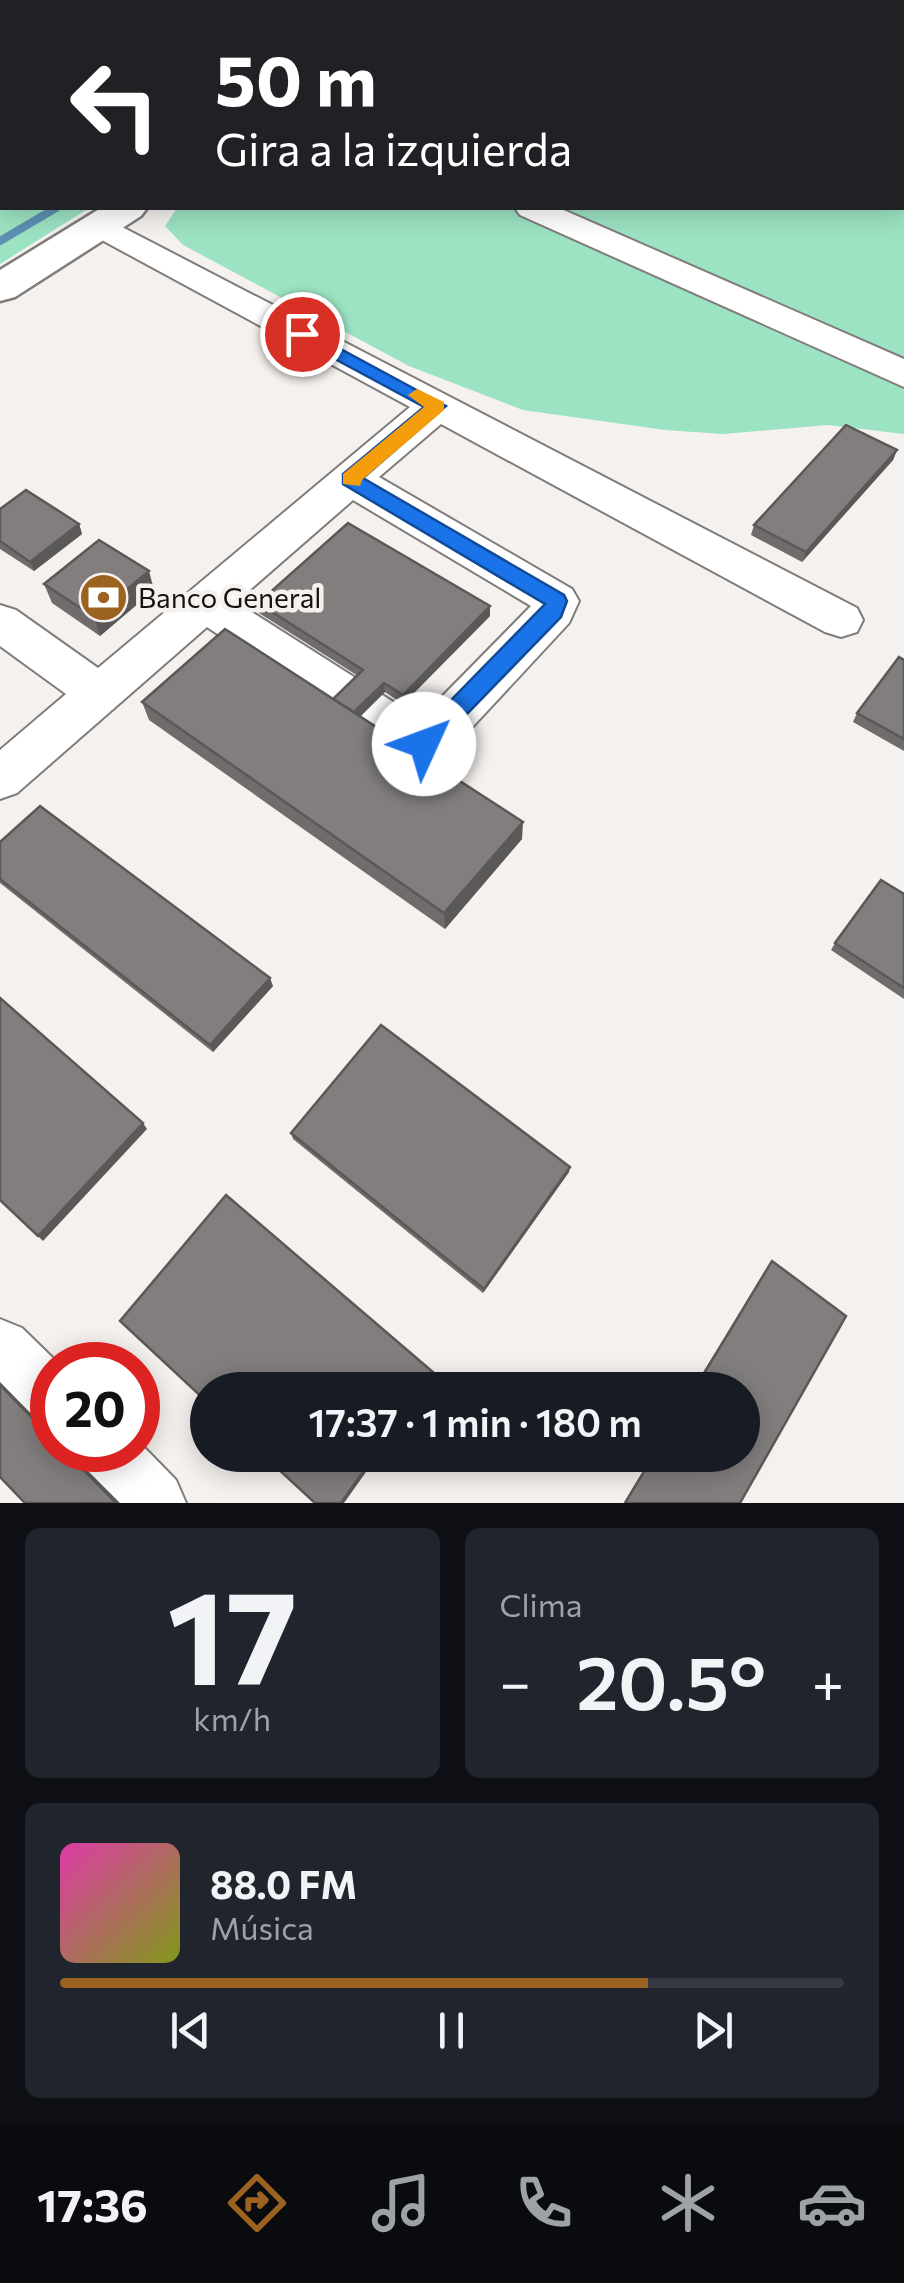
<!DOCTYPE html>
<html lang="es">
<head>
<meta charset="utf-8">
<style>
  body { margin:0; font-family:Commissioner,sans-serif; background:#20242c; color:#f1f3f6; height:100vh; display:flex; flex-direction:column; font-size:38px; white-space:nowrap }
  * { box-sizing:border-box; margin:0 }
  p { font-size:32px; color:#9ea1a6 }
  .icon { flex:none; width:55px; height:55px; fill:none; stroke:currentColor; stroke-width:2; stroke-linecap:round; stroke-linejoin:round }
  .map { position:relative; height:1503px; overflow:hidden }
  .sheet { display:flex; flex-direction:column; gap:25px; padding:25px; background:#0d0f14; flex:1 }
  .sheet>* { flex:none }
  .top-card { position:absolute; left:0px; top:0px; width:905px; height:210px; box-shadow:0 5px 25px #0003; background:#202124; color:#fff; overflow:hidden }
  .speed { position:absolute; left:30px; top:1342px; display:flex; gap:20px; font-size:50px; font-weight:700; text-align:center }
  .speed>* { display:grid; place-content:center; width:130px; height:130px; border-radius:50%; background:#171b24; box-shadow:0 5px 25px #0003; line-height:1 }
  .speed .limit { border:15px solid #d22; background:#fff; color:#111 }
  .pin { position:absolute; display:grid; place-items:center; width:85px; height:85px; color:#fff; margin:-42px; border:5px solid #fff; border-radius:50%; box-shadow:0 2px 10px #0007 }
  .me { position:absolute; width:110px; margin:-55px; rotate:47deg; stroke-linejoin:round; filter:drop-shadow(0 0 8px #0008) }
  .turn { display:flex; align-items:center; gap:35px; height:210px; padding:0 50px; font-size:45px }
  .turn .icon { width:130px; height:130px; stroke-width:2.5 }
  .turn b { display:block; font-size:70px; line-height:85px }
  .big { font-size:75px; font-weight:600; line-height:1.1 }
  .sheet .tile { flex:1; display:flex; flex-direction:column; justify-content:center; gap:15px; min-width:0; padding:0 35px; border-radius:15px; background:#20242c }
  .sheet .dial { align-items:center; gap:0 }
  .dial b { font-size:130px; line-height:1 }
  .song { display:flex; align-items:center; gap:30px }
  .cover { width:120px; height:120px; border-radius:15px; background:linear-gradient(135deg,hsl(320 70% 55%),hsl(70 70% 35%)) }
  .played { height:10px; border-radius:5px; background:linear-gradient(90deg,#9b6220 75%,#363941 75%) }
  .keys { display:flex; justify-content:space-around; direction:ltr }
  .heat { display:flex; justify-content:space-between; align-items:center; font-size:55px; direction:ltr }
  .sheet .tiles { flex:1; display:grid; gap:25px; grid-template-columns:1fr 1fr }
  .tile:last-child { grid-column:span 2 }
  .trip { position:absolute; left:190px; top:1372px; width:570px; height:100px; border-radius:50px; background:#171b24; box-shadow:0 5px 25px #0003; font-weight:600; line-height:100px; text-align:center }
  .tab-bar { display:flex; height:160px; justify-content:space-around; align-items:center; background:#090b0e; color:#9ea1a6 }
  .tab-bar .icon { width:70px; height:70px }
  .tab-bar .on { color:#9b6220 }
  .tab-bar b { font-size:45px; color:#f1f3f6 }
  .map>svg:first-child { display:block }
  .green { fill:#9ce3c3 }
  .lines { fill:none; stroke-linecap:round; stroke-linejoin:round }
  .stream { stroke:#5e90b2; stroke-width:8 }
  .minor-casing { stroke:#7f7c7a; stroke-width:4 }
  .major-casing { stroke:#7f7c7a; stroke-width:5 }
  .minor { fill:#fff; fill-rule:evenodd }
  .major { fill:#fff; fill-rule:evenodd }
  .wall { fill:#706c6c }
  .shaded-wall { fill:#5b5858 }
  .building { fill:#827e7e; stroke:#5b5858; stroke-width:2.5 }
  .route { fill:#1a73e8; stroke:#114b97; stroke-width:2.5 }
  .slow { fill:#f59e0b }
  .labels { text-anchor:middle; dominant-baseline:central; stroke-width:9; stroke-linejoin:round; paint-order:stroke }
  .poi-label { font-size:28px; fill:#141312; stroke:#f5f1ef; text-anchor:start }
</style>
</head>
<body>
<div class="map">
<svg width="904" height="1503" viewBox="0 0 904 1503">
  <rect width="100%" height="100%" fill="#f5f1ef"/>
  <g class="green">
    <polygon points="502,0 904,0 904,434 828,425 723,434 665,430 523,410 409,366 183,245 165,226 177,208 902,208 902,2 499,2"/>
    <polygon points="0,6 2,208 89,208 0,264"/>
  </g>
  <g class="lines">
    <g class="stream">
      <polyline points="394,2 398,0"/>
      <polyline points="0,241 56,208"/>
    </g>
    <defs>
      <g id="minor">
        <polygon points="177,0 209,0 210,2 178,2"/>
        <polygon points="515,208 559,208 904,359 904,387 520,215"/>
        <path d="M99,215L857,608L863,620L857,632L841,637L825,632L441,424L379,477L572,589L579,601L569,623L451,750L424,763L399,755L207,627L17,793L0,799V750L66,694L0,646V605L16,610L98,668L410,407L87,232L82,225L87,218ZM353,500L531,606L420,719L236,602Z"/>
        <polygon points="0,1319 22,1328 60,1365 52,1365 52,1434 29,1425 0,1395"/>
        <polygon points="138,1441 176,1480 186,1503 106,1503 77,1473 67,1450 138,1450"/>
      </g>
      <polygon id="major" points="101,208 147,208 141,216 15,297 0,301 0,270"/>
    </defs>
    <use href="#minor" class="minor-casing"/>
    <use href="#major" class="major-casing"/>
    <use href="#minor" class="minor"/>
    <use href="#major" class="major"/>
  </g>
  <g class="wall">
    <polygon points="897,450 893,460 802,562 751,535 754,525"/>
    <polygon points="0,509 79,524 82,534 34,571 0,549"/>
    <polygon points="44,584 154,590 100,636 52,603"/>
    <polygon points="258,603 490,616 403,704 385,692 360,716 522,839 445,929 149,720 142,702 333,699 358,676 259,613"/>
    <polygon points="904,660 904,751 853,722 857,713"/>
    <polygon points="0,842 273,986 213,1052 0,883"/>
    <polygon points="904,894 904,999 831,950 835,943"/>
    <polygon points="291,1133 569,1172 483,1293 293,1139"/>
    <polygon points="772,1261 740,1503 624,1503 653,1455 742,1455 742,1390 692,1390"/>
  </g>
  <g class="shaded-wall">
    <polygon points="897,450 893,460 802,562 806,552"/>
    <polygon points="79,524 82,534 34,571 30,562"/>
    <polygon points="149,571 154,590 100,636 94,617"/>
    <polygon points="490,606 490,616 403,704 403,695"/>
    <polygon points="384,683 385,692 350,727 349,717"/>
    <polygon points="523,822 522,839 445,929 444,913"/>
    <polygon points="270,978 273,986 213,1052 210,1045"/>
    <polygon points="143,1123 147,1129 43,1241 38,1236"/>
    <polygon points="570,1167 569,1172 483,1293 484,1289"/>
    <polygon points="0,1382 52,1435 52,1438 0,1385"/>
    <polygon points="64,1450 67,1450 120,1503 116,1503"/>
    <polygon points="375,1455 378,1455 344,1503 341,1503"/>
  </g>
  <g class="building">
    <polygon points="846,425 897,450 806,552 754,525"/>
    <polygon points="26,490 79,524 30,562 0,541 0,509"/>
    <polygon points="348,523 490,606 403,695 384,683 354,712 333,699 363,670 258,603"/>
    <polygon points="99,540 149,571 94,617 44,584"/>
    <polygon points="225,629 523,822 444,913 142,702"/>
    <polygon points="899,657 904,660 904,739 857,713"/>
    <polygon points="40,806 270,978 210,1045 0,879 0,842"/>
    <polygon points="881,880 904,894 904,988 835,943"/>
    <polygon points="0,998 143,1123 38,1236 0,1200"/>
    <polygon points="381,1025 570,1167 484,1289 291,1133"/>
    <polygon points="226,1195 434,1373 422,1390 208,1390 208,1403 120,1321"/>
    <polygon points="772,1261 846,1316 740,1503 625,1503 654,1455 742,1455 742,1390 694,1390"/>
    <polygon points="0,1385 52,1438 52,1450 64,1450 116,1503 25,1503 0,1477"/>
    <polygon points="263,1455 375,1455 341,1503 315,1503"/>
  </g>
  <polygon class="route" points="302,328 446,406 363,478 564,595 567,601 561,617 432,750 415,750 412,744 415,737 545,604 343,484 343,474 424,407 296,338 296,329"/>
  <polygon class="slow" points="417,389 444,402 444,410 362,480 360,486 343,484 343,474 424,407 408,395"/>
  <defs>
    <symbol id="bank-disc" viewBox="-11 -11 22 22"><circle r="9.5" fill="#9b6220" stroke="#f5f1ef"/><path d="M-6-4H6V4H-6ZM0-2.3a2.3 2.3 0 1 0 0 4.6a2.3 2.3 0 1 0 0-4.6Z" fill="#fff"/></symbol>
  </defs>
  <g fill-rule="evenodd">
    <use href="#bank-disc" x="76" y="570" width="55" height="55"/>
  </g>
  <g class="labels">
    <g class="poi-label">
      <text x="138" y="597">Banco General</text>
    </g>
  </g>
</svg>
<div class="speed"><div class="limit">20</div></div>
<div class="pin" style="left:302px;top:334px;background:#d93025"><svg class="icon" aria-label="arrive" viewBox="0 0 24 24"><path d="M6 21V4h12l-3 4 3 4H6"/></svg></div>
<svg class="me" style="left:424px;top:744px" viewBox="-20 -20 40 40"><circle r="19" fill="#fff"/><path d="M0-13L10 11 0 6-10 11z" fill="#1a73e8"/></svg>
<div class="trip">17:37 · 1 min · 180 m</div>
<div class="top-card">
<div class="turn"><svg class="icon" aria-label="left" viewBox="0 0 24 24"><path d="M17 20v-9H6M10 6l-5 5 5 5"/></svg><div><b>50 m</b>Gira a la izquierda</div></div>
</div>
</div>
<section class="sheet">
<div class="tiles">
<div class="tile dial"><b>17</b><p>km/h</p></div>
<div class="tile"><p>Clima</p>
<div class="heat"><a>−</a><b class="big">20.5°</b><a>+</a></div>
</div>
<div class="tile">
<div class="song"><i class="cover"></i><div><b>88.0 FM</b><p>Música</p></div></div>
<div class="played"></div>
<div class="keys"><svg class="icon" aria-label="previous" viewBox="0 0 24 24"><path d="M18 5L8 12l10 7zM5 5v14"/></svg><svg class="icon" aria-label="pause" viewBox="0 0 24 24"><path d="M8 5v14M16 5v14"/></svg><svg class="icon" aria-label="next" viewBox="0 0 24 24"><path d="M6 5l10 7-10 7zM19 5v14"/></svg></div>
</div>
</div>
</section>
<nav class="tab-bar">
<b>17:36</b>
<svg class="icon on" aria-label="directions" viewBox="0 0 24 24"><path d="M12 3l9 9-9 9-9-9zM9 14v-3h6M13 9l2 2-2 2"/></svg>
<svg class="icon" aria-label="music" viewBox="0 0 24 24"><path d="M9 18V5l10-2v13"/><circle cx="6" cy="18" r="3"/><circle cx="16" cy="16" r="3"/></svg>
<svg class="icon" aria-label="phone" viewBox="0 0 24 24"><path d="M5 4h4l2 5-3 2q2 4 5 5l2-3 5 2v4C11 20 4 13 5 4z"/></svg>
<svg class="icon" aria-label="climate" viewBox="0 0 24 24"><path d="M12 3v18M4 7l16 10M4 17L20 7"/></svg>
<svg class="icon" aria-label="car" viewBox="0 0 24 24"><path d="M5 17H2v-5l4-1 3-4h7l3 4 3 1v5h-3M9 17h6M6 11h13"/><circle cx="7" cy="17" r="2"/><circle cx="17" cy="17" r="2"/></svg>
</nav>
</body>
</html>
